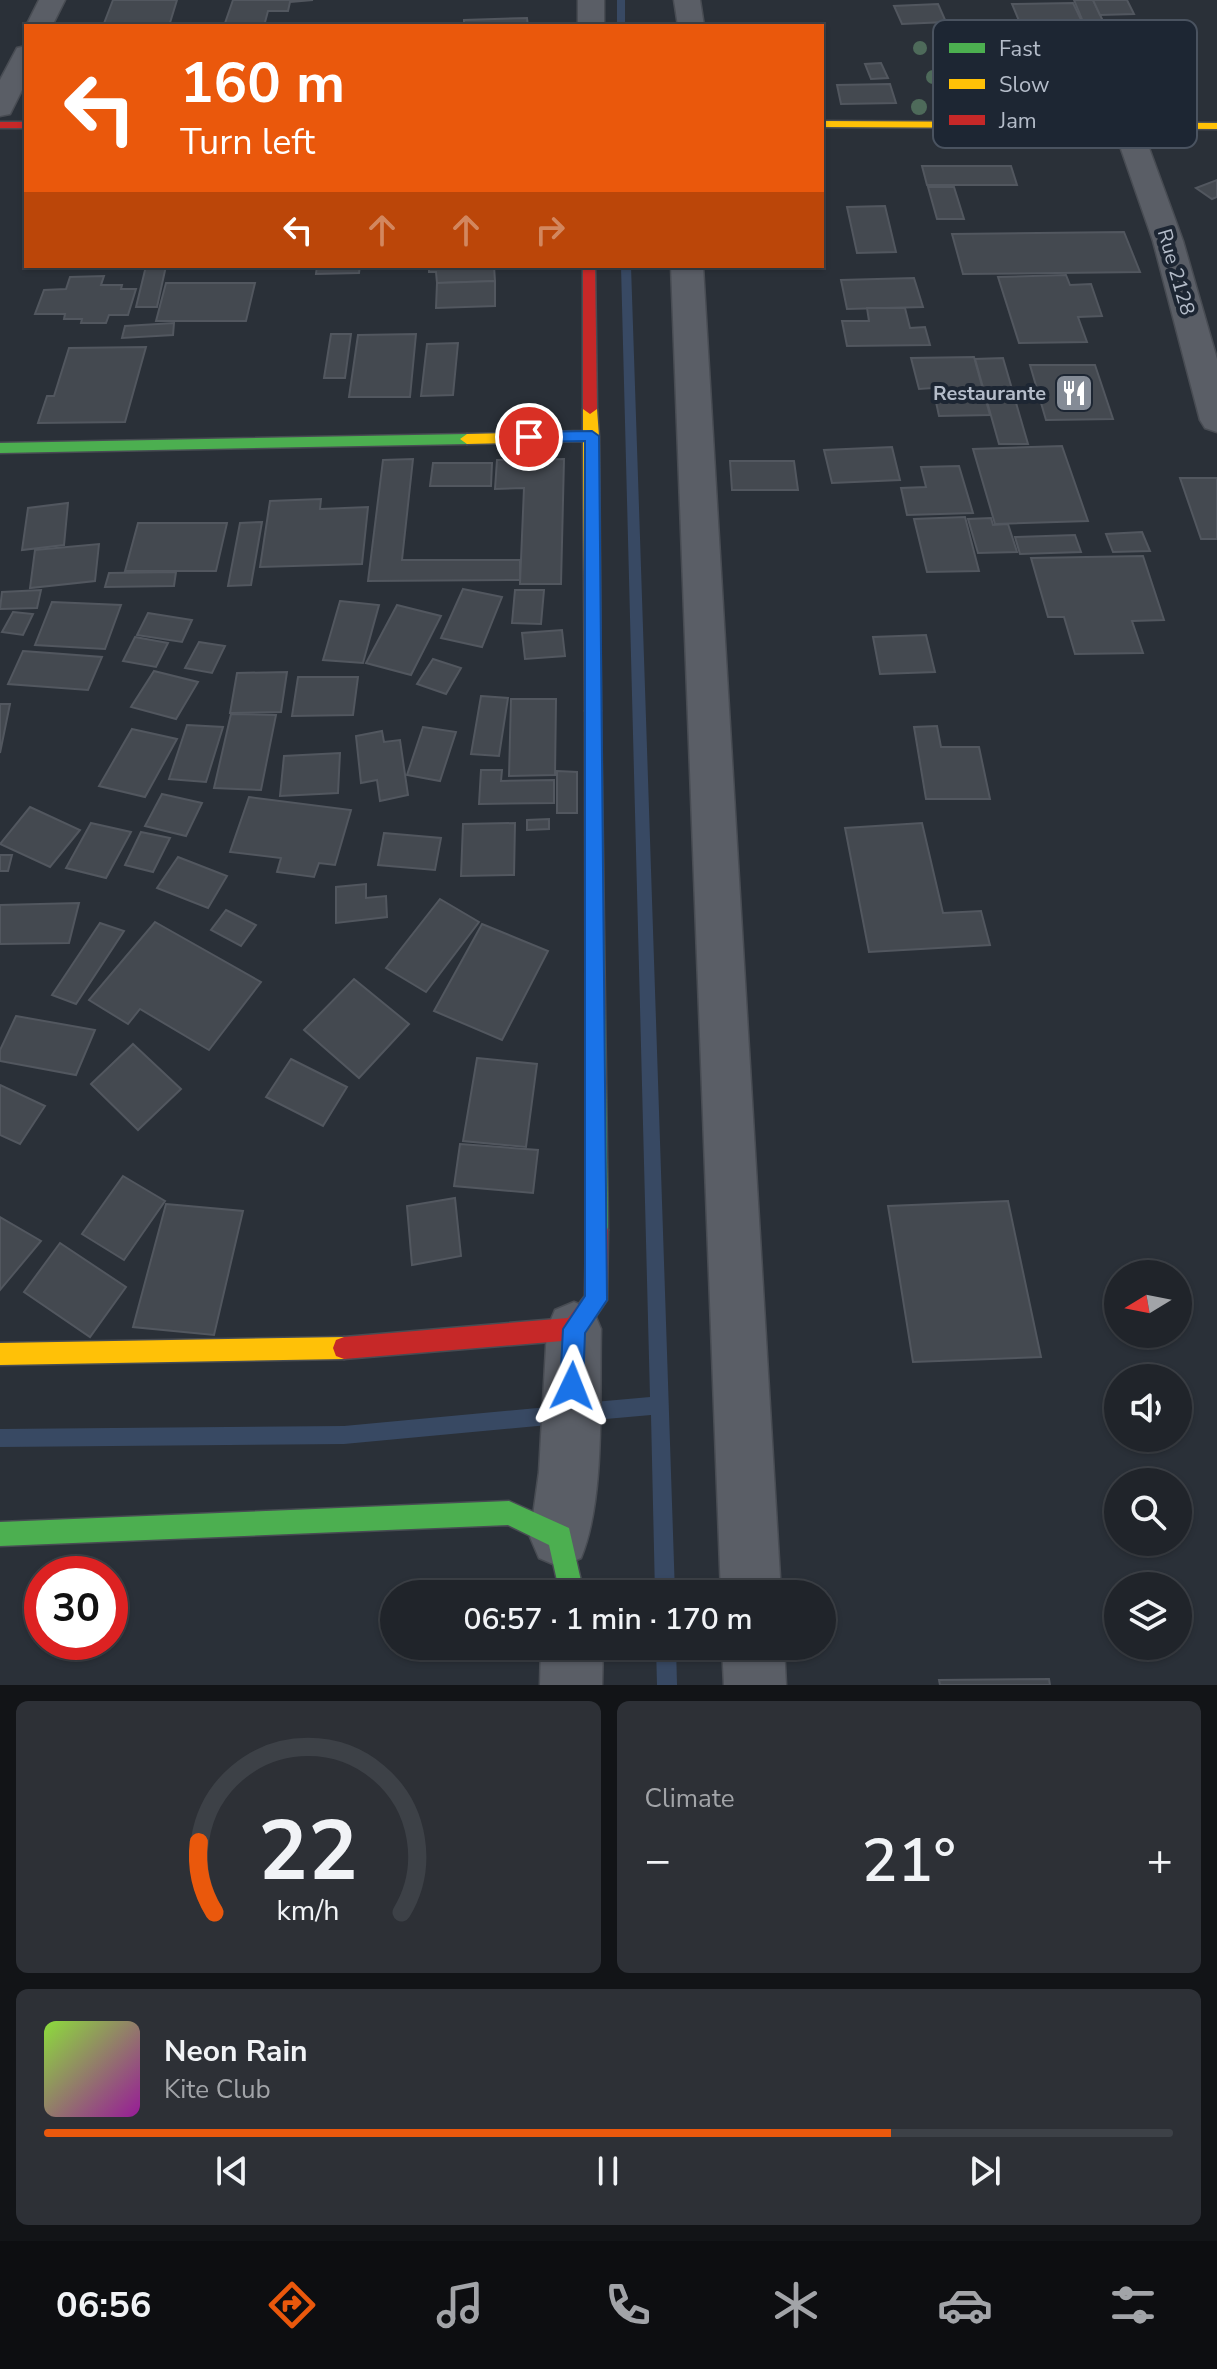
<!DOCTYPE html>
<html lang="en">
<head>
<meta charset="utf-8">
<style>
  body { margin:0; font-family:"Nunito Sans",sans-serif; background:#2d3036; color:#f1f3f6; height:100vh; display:flex; flex-direction:column; font-size:30px; white-space:nowrap }
  * { box-sizing:border-box; margin:0 }
  p { font-size:26px; color:#a2a4a8 }
  .icon { flex:none; width:44px; height:44px; fill:none; stroke:currentColor; stroke-width:2; stroke-linecap:round; stroke-linejoin:round }
  .map { position:relative; height:1685px; overflow:hidden }
  .side { display:flex; flex-direction:column; gap:16px; padding:16px; background:#121417; flex:1 }
  .side>* { flex:none }
  .hud { position:absolute; left:24px; top:24px; width:800px; height:244px; border-radius:0px; box-shadow:0 2px 6px #0004,0 0 0 2px #3d4147; background:#ea580c; color:#fff; overflow:hidden }
  .needle { width:52px; rotate:260deg }
  .tools { position:absolute; left:1104px; top:1260px; display:grid; gap:16px }
  .tools a { display:grid; place-items:center; width:88px; height:88px; border-radius:50%; background:#20242a; box-shadow:0 2px 6px #0004,0 0 0 2px #3d4147; font-size:40px }
  .speed { position:absolute; left:24px; top:1556px; display:flex; gap:16px; font-size:40px; font-weight:700; text-align:center }
  .speed>* { display:grid; place-content:center; width:104px; height:104px; border-radius:50%; background:#20242a; box-shadow:0 2px 6px #0004,0 0 0 2px #3d4147; line-height:1 }
  .speed .limit { border:12px solid #d22; background:#fff; color:#111 }
  .pin { position:absolute; display:grid; place-items:center; width:68px; height:68px; color:#fff; margin:-34px; border:4px solid #fff; border-radius:50%; box-shadow:0 2px 8px #0007 }
  .me { position:absolute; width:88px; margin:-44px; rotate:2deg; stroke-linejoin:round; filter:drop-shadow(0 0 6px #0008) }
  .turn { display:flex; align-items:center; gap:28px; height:168px; padding:0 24px; font-size:36px }
  .turn .icon { width:104px; height:104px; stroke-width:2.5 }
  .turn b { display:block; font-size:56px; line-height:68px }
  .lanes { display:flex; align-items:center; height:76px; padding:0 24px; background:#0003; justify-content:center; gap:40px; direction:ltr }
  .lanes .off { opacity:.35 }
  .big { font-size:60px; font-weight:600; line-height:1.1 }
  .side .tile { flex:1; display:flex; flex-direction:column; justify-content:center; gap:12px; min-width:0; padding:0 28px; border-radius:12px; background:#2d3036 }
  .side .dial { align-items:center; gap:0 }
  .dial svg { height:208px; overflow:visible; fill:none; stroke:#3d4147; stroke-width:7; stroke-linecap:round; text-anchor:middle }
  .dial text { fill:#f1f3f6; stroke:none }
  .song { display:flex; align-items:center; gap:24px }
  .cover { width:96px; height:96px; border-radius:12px; background:linear-gradient(135deg,hsl(90 70% 55%),hsl(300 70% 35%)) }
  .played { height:8px; border-radius:4px; background:linear-gradient(90deg,#ea580c 75%,#3d4147 75%) }
  .keys { display:flex; justify-content:space-around; direction:ltr }
  .heat { display:flex; justify-content:space-between; align-items:center; font-size:44px; direction:ltr }
  .side .tiles { flex:1; display:grid; gap:16px; grid-template-columns:1fr 1fr }
  .tile:last-child { grid-column:span 2 }
  .trip { position:absolute; left:380px; top:1580px; width:456px; height:80px; border-radius:40px; background:#20242a; box-shadow:0 2px 6px #0004,0 0 0 2px #3d4147; font-weight:600; line-height:80px; text-align:center }
  .dock { display:flex; height:128px; justify-content:space-around; align-items:center; background:#0d0e11; color:#a2a4a8 }
  .dock .icon { width:56px; height:56px }
  .dock .on { color:#ea580c }
  .dock b { font-size:36px; color:#f1f3f6 }
  .map>svg:first-child { display:block }
  .lines { fill:none; stroke-linecap:round; stroke-linejoin:round }
  .stream { fill:#384963; fill-rule:evenodd }
  .building { fill:#444950; stroke:#52575f; stroke-width:2 }
  .street-casing { stroke:#484c53; stroke-width:3 }
  .fast-casing { stroke:#484c53; stroke-width:3 }
  .slow-casing { stroke:#484c53; stroke-width:3 }
  .jam-casing { stroke:#484c53; stroke-width:3 }
  .street { fill:#5a5e66; fill-rule:evenodd }
  .fast { fill:#4caf50; fill-rule:evenodd }
  .slow { fill:#ffc107; fill-rule:evenodd }
  .jam { fill:#c62828; fill-rule:evenodd }
  .tree { fill:#4e6a5a }
  .route { fill:#1a73e8; stroke:#114b97; stroke-width:2 }
  .labels { text-anchor:middle; dominant-baseline:central; stroke-width:8; stroke-linejoin:round; paint-order:stroke }
  .far-street-label { font-size:20px; fill:#b4bcc9; stroke:#1d2633 }
  .far-poi-label { font-size:20px; font-weight:bold; fill:#b4bcc9; stroke:#1d2633; text-anchor:end }
  .key { fill:#1d2633; stroke:#4a5360; stroke-width:2 }
  .key-label { font-size:22px; fill:#b4bcc9 }
</style>
</head>
<body>
<div class="map">
<svg width="1217" height="1685" viewBox="0 0 1217 1685">
  <rect width="100%" height="100%" fill="#2a3038"/>
  <g class="lines">
    <g class="stream">
      <rect x="617" y="0" width="8" height="26"/>
      <polygon points="621,266 631,266 675,1594 655,1594 651,1415 583,1421 577,1418 574,1412 577,1406 583,1403 650,1397"/>
      <polygon points="559,1406 565,1409 568,1415 565,1421 559,1424 344,1444 0,1447 0,1429 344,1426"/>
      <polygon points="656,1646 676,1646 677,1685 657,1685"/>
    </g>
  </g>
  <g class="building">
    <polygon points="113,0 177,0 169,26 103,26"/>
    <polygon points="233,0 313,0 290,2 288,11 268,11 264,26 224,26"/>
    <polygon points="1074,0 1093,0 1103,21 1083,22"/>
    <polygon points="1093,0 1127,0 1134,14 1100,15"/>
    <polygon points="1073,3 1085,28 1022,28 1012,4"/>
    <polygon points="938,4 946,22 902,24 894,6"/>
    <polygon points="527,18 528,26 464,26 464,20"/>
    <polygon points="881,63 888,78 871,79 865,64"/>
    <polygon points="890,84 896,103 841,104 837,85"/>
    <polygon points="922,166 1011,166 1017,185 927,185"/>
    <polygon points="1217,180 1217,197 1212,199 1196,188"/>
    <polygon points="928,187 954,187 964,219 937,219"/>
    <polygon points="885,206 896,252 857,253 847,207"/>
    <polygon points="1124,232 1140,272 963,274 952,234"/>
    <polygon points="146,266 166,266 157,307 136,307"/>
    <polygon points="317,266 360,266 359,273 316,274"/>
    <polygon points="429,266 494,266 495,281 437,283 436,272 429,272"/>
    <polygon points="1066,275 1070,285 1091,284 1102,316 1078,317 1087,342 1019,343 998,277"/>
    <polygon points="104,276 101,285 122,285 121,289 136,289 128,315 109,315 106,323 81,323 82,319 64,319 65,314 35,314 44,290 66,289 70,277"/>
    <polygon points="914,278 923,307 847,309 841,280"/>
    <polygon points="495,281 495,306 436,308 437,283"/>
    <polygon points="166,283 255,283 246,321 156,321"/>
    <polygon points="867,308 905,308 910,328 925,327 930,345 847,346 842,321 869,321"/>
    <polygon points="174,323 173,335 122,338 125,326"/>
    <polygon points="331,334 351,334 345,378 324,378"/>
    <polygon points="416,334 410,397 349,397 358,335"/>
    <polygon points="458,343 453,395 421,396 427,344"/>
    <polygon points="146,347 125,422 38,423 47,396 54,396 69,348"/>
    <polygon points="974,357 990,415 939,416 933,388 919,389 911,358"/>
    <polygon points="1003,358 1028,444 999,444 975,359"/>
    <polygon points="1030,365 1095,365 1113,419 1046,420"/>
    <polygon points="1062,446 1088,521 995,524 973,449"/>
    <polygon points="892,447 900,480 832,483 824,450"/>
    <polygon points="413,459 402,560 520,560 520,580 368,581 383,460"/>
    <polygon points="564,459 561,584 520,584 524,488 495,489 497,460"/>
    <polygon points="730,461 794,461 798,490 732,490"/>
    <polygon points="433,463 492,463 491,486 430,486"/>
    <polygon points="959,466 973,513 907,515 901,488 926,487 921,467"/>
    <polygon points="1180,478 1217,478 1217,539 1201,539"/>
    <polygon points="321,499 320,509 368,507 362,564 260,567 270,501"/>
    <polygon points="68,503 64,545 22,550 28,508"/>
    <polygon points="965,517 979,571 927,572 914,519"/>
    <polygon points="991,518 993,525 1008,524 1017,552 978,553 968,519"/>
    <polygon points="262,522 251,585 228,586 240,523"/>
    <polygon points="138,523 227,523 216,571 125,571"/>
    <polygon points="1142,532 1150,551 1113,552 1106,534"/>
    <polygon points="1075,535 1081,552 1020,554 1015,537"/>
    <polygon points="99,544 95,581 30,588 35,550"/>
    <polygon points="1143,556 1164,620 1132,621 1143,653 1075,654 1064,617 1048,617 1031,558"/>
    <polygon points="176,572 174,586 105,587 109,573"/>
    <polygon points="463,589 502,597 482,647 441,638"/>
    <polygon points="41,590 37,608 0,609 2,592"/>
    <polygon points="515,590 544,590 541,624 512,623"/>
    <polygon points="340,601 379,605 363,663 323,660"/>
    <polygon points="52,602 121,605 105,649 35,645"/>
    <polygon points="397,605 441,616 411,675 366,663"/>
    <polygon points="13,612 33,614 23,635 2,632"/>
    <polygon points="148,613 192,620 182,642 137,635"/>
    <polygon points="562,630 565,656 525,659 522,633"/>
    <polygon points="926,635 935,672 880,674 873,637"/>
    <polygon points="135,637 168,643 156,667 123,661"/>
    <polygon points="199,642 225,646 212,673 185,668"/>
    <polygon points="23,651 102,657 88,690 8,684"/>
    <polygon points="433,659 461,668 446,694 417,684"/>
    <polygon points="154,671 198,682 176,719 131,707"/>
    <polygon points="287,672 281,712 230,713 237,673"/>
    <polygon points="298,677 358,677 353,715 292,716"/>
    <polygon points="481,696 508,698 499,756 471,754"/>
    <polygon points="511,699 556,699 555,775 509,776"/>
    <polygon points="0,704 10,704 0,753"/>
    <polygon points="231,714 276,715 261,790 214,788"/>
    <polygon points="187,725 223,727 206,782 169,779"/>
    <polygon points="937,726 941,747 979,747 990,799 926,799 914,727"/>
    <polygon points="423,727 456,732 440,781 407,775"/>
    <polygon points="132,729 177,739 145,797 99,786"/>
    <polygon points="382,731 384,742 400,740 408,795 380,801 377,780 361,783 356,736"/>
    <polygon points="340,753 338,793 280,796 284,756"/>
    <polygon points="481,770 502,770 501,781 554,780 554,803 479,804"/>
    <polygon points="557,771 577,772 577,813 557,813"/>
    <polygon points="162,794 202,803 186,836 145,826"/>
    <polygon points="249,797 351,810 335,865 319,863 314,877 277,872 281,858 230,852"/>
    <polygon points="30,807 80,830 50,867 0,844"/>
    <polygon points="549,819 549,829 527,830 527,820"/>
    <polygon points="91,823 131,832 106,878 66,868"/>
    <polygon points="515,823 514,875 461,876 463,824"/>
    <polygon points="922,823 943,913 981,911 990,945 869,952 845,828"/>
    <polygon points="141,832 170,838 153,872 125,865"/>
    <polygon points="384,833 441,838 435,870 378,865"/>
    <polygon points="0,855 12,855 8,871 0,871"/>
    <polygon points="178,857 227,876 208,908 157,888"/>
    <polygon points="366,884 366,898 386,896 387,917 336,923 336,887"/>
    <polygon points="440,899 479,922 426,992 386,968"/>
    <polygon points="79,903 69,943 0,944 0,905"/>
    <polygon points="226,910 256,925 241,946 211,930"/>
    <polygon points="155,922 261,982 209,1050 140,1009 128,1024 89,1000"/>
    <polygon points="100,923 124,931 76,1004 52,995"/>
    <polygon points="482,924 548,951 502,1040 434,1011"/>
    <polygon points="354,979 409,1024 359,1078 304,1030"/>
    <polygon points="16,1016 95,1030 76,1075 0,1061 0,1050"/>
    <polygon points="133,1044 181,1089 138,1130 91,1084"/>
    <polygon points="477,1058 537,1064 526,1147 463,1141"/>
    <polygon points="291,1059 347,1087 323,1126 266,1097"/>
    <polygon points="0,1085 45,1106 20,1144 0,1135"/>
    <polygon points="460,1144 538,1150 533,1193 454,1186"/>
    <polygon points="123,1176 165,1201 124,1260 82,1234"/>
    <polygon points="455,1198 461,1256 412,1265 407,1206"/>
    <polygon points="1008,1201 1041,1357 913,1362 888,1206"/>
    <polygon points="166,1204 243,1211 214,1335 133,1327"/>
    <polygon points="0,1217 41,1241 0,1290"/>
    <polygon points="60,1243 126,1287 90,1337 24,1292"/>
    <polygon points="1049,1679 1050,1685 940,1685 939,1680"/>
  </g>
  <g class="lines">
    <defs>
      <g id="street">
        <polygon points="39,0 65,0 52,26 26,26"/>
        <rect x="578" y="0" width="26" height="26"/>
        <polygon points="674,0 700,0 704,26 678,26"/>
        <polygon points="26,46 26,82 10,114 0,116 0,80 17,48"/>
        <polygon points="1127,118 1137,120 1141,126 1183,241 1217,359 1217,432 1205,428 1200,420 1153,241 1113,126 1117,120"/>
        <polygon points="671,266 703,266 781,1594 721,1594"/>
        <path d="M574,1302L593,1310L601,1329C599,1396 606,1497 581,1558L560,1567L539,1558L530,1537L539,1472L547,1329L555,1310Z"/>
        <polygon points="541,1646 603,1646 602,1685 540,1685"/>
        <polygon points="722,1646 784,1646 786,1685 724,1685"/>
      </g>
      <g id="fast">
        <polygon points="467,434 474,439 467,444 0,453 0,443"/>
        <polygon points="593,704 601,711 608,1230 605,1238 597,1241 589,1238 586,1230 585,711"/>
        <polygon points="509,1501 569,1528 584,1594 560,1594 549,1545 508,1525 0,1546 0,1522"/>
      </g>
      <g id="slow">
        <polygon points="822,121 1217,123 1217,129 822,127"/>
        <polygon points="590,404 597,409 599,436 601,711 593,718 585,711 583,441 467,444 460,439 467,434 583,431 583,409"/>
        <polygon points="344,1337 352,1340 355,1348 352,1356 344,1359 0,1365 0,1343"/>
      </g>
      <g id="jam">
        <rect x="0" y="122" width="26" height="6"/>
        <polygon points="583,266 595,266 597,409 590,414 583,409"/>
        <polygon points="597,1219 605,1222 608,1230 607,1300 582,1337 574,1340 344,1359 336,1356 333,1348 336,1340 344,1337 568,1318 585,1296 586,1230 589,1222"/>
      </g>
    </defs>
    <use href="#street" class="street-casing"/>
    <use href="#fast" class="fast-casing"/>
    <use href="#slow" class="slow-casing"/>
    <use href="#jam" class="jam-casing"/>
    <use href="#street" class="street"/>
    <use href="#fast" class="fast"/>
    <use href="#slow" class="slow"/>
    <use href="#jam" class="jam"/>
  </g>
  <g class="tree">
    <circle cx="1099" cy="26" r="7"/>
    <circle cx="920" cy="48" r="7"/>
    <circle cx="933" cy="77" r="7"/>
    <circle cx="919" cy="107" r="8"/>
  </g>
  <polygon class="route" points="592,431 599,436 607,1300 585,1333 583,1386 580,1394 572,1397 563,1394 560,1386 563,1329 585,1296 585,441 529,442 522,437 529,432"/>
  <defs>
    <symbol id="restaurant-square" viewBox="-11 -11 22 22"><rect x="-9" y="-9" width="18" height="18" rx="4" fill="#848b96" stroke="#1d2633"/><path d="M-5-6h1v4h1v-4h1v4h1v-4h1v5L-1.5 .5V6h-2V.5L-5-1ZM5-6V6H3V1.5H1.5Q1.5-4 5-6Z" fill="#fff"/></symbol>
  </defs>
  <g fill-rule="evenodd">
    <use href="#restaurant-square" x="1052" y="371" width="44" height="44"/>
  </g>
  <g class="labels">
    <g class="far-street-label">
      <text transform="translate(1176 272) rotate(74)">Rue 2128</text>
    </g>
    <g class="far-poi-label">
      <text x="1046" y="393">Restaurante</text>
    </g>
  </g>
  <rect x="933" y="20" width="264" height="128" rx="12" class="key"/>
  <rect x="949" y="43" width="36" height="10" fill="#4caf50"/>
  <rect x="949" y="79" width="36" height="10" fill="#ffc107"/>
  <rect x="949" y="115" width="36" height="10" fill="#c62828"/>
  <g class="key-label">
    <text x="999" y="56">Fast</text>
    <text x="999" y="92">Slow</text>
    <text x="999" y="128">Jam</text>
  </g>
</svg>
<div class="tools">
<a><svg class="needle" viewBox="-14 -14 28 28"><path d="M0-13l5 13h-10z" fill="#e53935"/><path d="M0 13l5-13h-10z" fill="#a2a4a8"/></svg></a>
<a><svg class="icon" aria-label="sound" viewBox="0 0 24 24"><path d="M4 9h4l5-4v14l-5-4H4zM17 9q2 3 0 6"/></svg></a>
<a><svg class="icon" aria-label="search" viewBox="0 0 24 24"><circle cx="10" cy="10" r="6"/><path d="M15 15l6 6"/></svg></a>
<a><svg class="icon" aria-label="layers" viewBox="0 0 24 24"><path d="M12 4l9 5-9 5-9-5zM3 14l9 5 9-5"/></svg></a>
</div>
<div class="speed"><div class="limit">30</div></div>
<div class="pin" style="left:529px;top:437px;background:#d93025"><svg class="icon" aria-label="arrive" viewBox="0 0 24 24"><path d="M6 21V4h12l-3 4 3 4H6"/></svg></div>
<svg class="me" style="left:572px;top:1386px" viewBox="-20 -20 40 40"><path d="M0-17L14 15 0 8-14 15z" fill="#1a73e8" stroke="#fff" stroke-width="4"/></svg>
<div class="trip">06:57 · 1 min · 170 m</div>
<div class="hud">
<div class="turn"><svg class="icon" aria-label="left" viewBox="0 0 24 24"><path d="M17 20v-9H6M10 6l-5 5 5 5"/></svg><div><b>160 m</b>Turn left</div></div>
<div class="lanes"><svg class="icon" aria-label="left" viewBox="0 0 24 24"><path d="M17 20v-9H6M10 6l-5 5 5 5"/></svg><svg class="icon off" aria-label="ahead" viewBox="0 0 24 24"><path d="M12 20V5M6 11l6-6 6 6"/></svg><svg class="icon off" aria-label="ahead" viewBox="0 0 24 24"><path d="M12 20V5M6 11l6-6 6 6"/></svg><svg class="icon off" aria-label="right" viewBox="0 0 24 24"><path d="M7 20v-9h11M14 6l5 5-5 5"/></svg></div>
</div>
</div>
<section class="side">
<div class="tiles">
<div class="tile dial"><svg viewBox="0 0 100 80">
<path d="M14 69A42 42 0 1 1 86 69"/>
<path d="M14 69A42 42 0 0 1 8 42" stroke="#ea580c"/>
<text x="50" y="56" font-size="32" font-weight="700">22</text>
<text x="50" y="72" font-size="11">km/h</text>
</svg></div>
<div class="tile"><p>Climate</p>
<div class="heat"><a>−</a><b class="big">21°</b><a>+</a></div>
</div>
<div class="tile">
<div class="song"><i class="cover"></i><div><b>Neon Rain</b><p>Kite Club</p></div></div>
<div class="played"></div>
<div class="keys"><svg class="icon" aria-label="previous" viewBox="0 0 24 24"><path d="M18 5L8 12l10 7zM5 5v14"/></svg><svg class="icon" aria-label="pause" viewBox="0 0 24 24"><path d="M8 5v14M16 5v14"/></svg><svg class="icon" aria-label="next" viewBox="0 0 24 24"><path d="M6 5l10 7-10 7zM19 5v14"/></svg></div>
</div>
</div>
</section>
<nav class="dock">
<b>06:56</b>
<svg class="icon on" aria-label="directions" viewBox="0 0 24 24"><path d="M12 3l9 9-9 9-9-9zM9 14v-3h6M13 9l2 2-2 2"/></svg>
<svg class="icon" aria-label="music" viewBox="0 0 24 24"><path d="M9 18V5l10-2v13"/><circle cx="6" cy="18" r="3"/><circle cx="16" cy="16" r="3"/></svg>
<svg class="icon" aria-label="phone" viewBox="0 0 24 24"><path d="M5 4h4l2 5-3 2q2 4 5 5l2-3 5 2v4C11 20 4 13 5 4z"/></svg>
<svg class="icon" aria-label="climate" viewBox="0 0 24 24"><path d="M12 3v18M4 7l16 10M4 17L20 7"/></svg>
<svg class="icon" aria-label="car" viewBox="0 0 24 24"><path d="M5 17H2v-5l4-1 3-4h7l3 4 3 1v5h-3M9 17h6M6 11h13"/><circle cx="7" cy="17" r="2"/><circle cx="17" cy="17" r="2"/></svg>
<svg class="icon" aria-label="filters" viewBox="0 0 24 24"><path d="M4 7h16M4 17h16"/><circle cx="9" cy="7" r="2"/><circle cx="15" cy="17" r="2"/></svg>
</nav>
</body>
</html>
